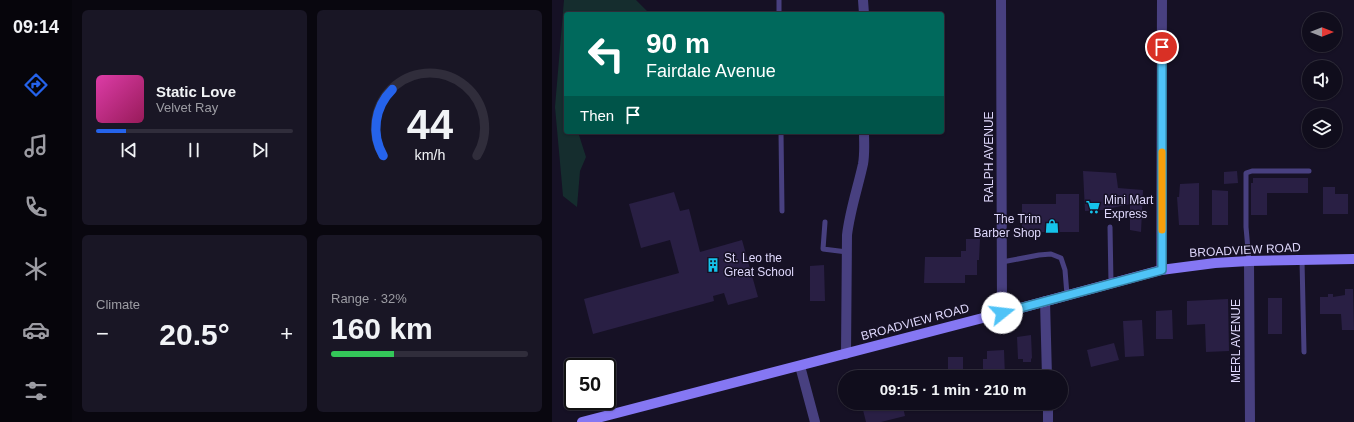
<!DOCTYPE html>
<html lang="en">
<head>
<meta charset="utf-8">
<style>
  body { margin:0; font-family:Arial,sans-serif; background:#191625; color:#f1f3f6; height:100vh; display:flex; flex-direction:column; font-size:15px; white-space:nowrap }
  * { box-sizing:border-box; margin:0 }
  p { font-size:13px; color:#9c9ca3 }
  .icon { flex:none; width:22px; height:22px; fill:none; stroke:currentColor; stroke-width:2; stroke-linecap:round; stroke-linejoin:round }
  .map { position:relative; flex:1; overflow:hidden }
  .panel { display:flex; flex-direction:column; gap:10px; padding:10px; background:#09070f; width:480px }
  .panel>* { flex:none }
  .guide { position:absolute; left:12px; top:12px; width:380px; height:122px; border-radius:4px; box-shadow:0 1px 3px #0004,0 0 0 1px #302d3b; background:#00695c; color:#fff; overflow:hidden }
  .needle { width:26px; rotate:90deg }
  .controls { position:absolute; left:750px; top:12px; display:grid; gap:8px }
  .controls a { display:grid; place-items:center; width:40px; height:40px; border-radius:50%; background:#100d1c; box-shadow:0 1px 3px #0004,0 0 0 1px #302d3b; font-size:20px }
  .speed { position:absolute; left:12px; top:358px; display:flex; gap:8px; font-size:20px; font-weight:700; text-align:center }
  .speed>* { display:grid; place-content:center; width:52px; height:52px; border-radius:50%; background:#100d1c; box-shadow:0 1px 3px #0004,0 0 0 1px #302d3b; line-height:1 }
  .speed .limit { border:2px solid #111; border-radius:6px; background:#fff; color:#111 }
  .pin { position:absolute; display:grid; place-items:center; width:34px; height:34px; color:#fff; margin:-17px; border:2px solid #fff; border-radius:50%; box-shadow:0 1px 4px #0007 }
  .me { position:absolute; width:44px; margin:-22px; rotate:74deg; stroke-linejoin:round; filter:drop-shadow(0 0 3px #0008) }
  .turn { display:flex; align-items:center; gap:14px; height:84px; padding:0 16px; font-size:18px }
  .turn .icon { width:52px; height:52px; stroke-width:2.5 }
  .turn b { display:block; font-size:28px; line-height:34px }
  .then { display:flex; align-items:center; height:38px; padding:0 16px; background:#0003; gap:8px; font-size:15px }
  .big { font-size:30px; font-weight:800; line-height:1.1 }
  .panel .widget { flex:1; display:flex; flex-direction:column; justify-content:center; gap:6px; min-width:0; padding:0 14px; border-radius:6px; background:#191625 }
  .panel .dial { align-items:center; gap:0 }
  .dial svg { height:104px; overflow:visible; fill:none; stroke:#302d3b; stroke-width:7; stroke-linecap:round; text-anchor:middle }
  .dial text { fill:#f1f3f6; stroke:none }
  .song { display:flex; align-items:center; gap:12px }
  .cover { width:48px; height:48px; border-radius:6px; background:linear-gradient(135deg,hsl(320 70% 55%),hsl(330 70% 35%)) }
  .played { height:4px; border-radius:2px; background:linear-gradient(90deg,#2563eb 15%,#302d3b 15%) }
  .keys { display:flex; justify-content:space-around; direction:ltr }
  .heat { display:flex; justify-content:space-between; align-items:center; font-size:22px; direction:ltr }
  .charge { height:6px; border-radius:3px; background:linear-gradient(90deg,#34c759 32%,#302d3b 0) }
  .panel .tiles { flex:1; display:grid; gap:10px; grid-template-columns:repeat(2,1fr) }
  .trip { position:absolute; left:286px; top:370px; width:230px; height:40px; border-radius:20px; background:#100d1c; box-shadow:0 1px 3px #0004,0 0 0 1px #302d3b; font-weight:800; line-height:40px; text-align:center }
  main { display:flex; flex:1; min-height:0 }
  .tabs { display:flex; flex-direction:column; width:72px; justify-content:space-around; align-items:center; background:#06050b; color:#9c9ca3 }
  .tabs .icon { width:28px; height:28px }
  .tabs .active { color:#2563eb }
  .tabs b { font-size:18px; color:#f1f3f6 }
  .map>svg:first-child { display:block }
  .green { fill:#152d2e }
  .building { fill:#291f44 }
  .lines { fill:none; stroke-linecap:round; stroke-linejoin:round }
  .service { stroke:#484080; stroke-width:5 }
  .minor { stroke:#484080; stroke-width:10 }
  .secondary { stroke:#8577f3; stroke-width:10 }
  .route-casing { stroke:#337fa1; stroke-width:10 }
  .route { stroke:#4fc3f7; stroke-width:7 }
  .slow { stroke:#f59e0b; stroke-width:7 }
  .labels { text-anchor:middle; dominant-baseline:central; stroke-width:3; stroke-linejoin:round; paint-order:stroke }
  .street-label { font-size:12px; fill:#dfd8fc; stroke:#161125 }
  .poi-label { font-size:12px; fill:#dfd8fc; stroke:#161125; text-anchor:start }
</style>
</head>
<body>
<main>
<nav class="tabs">
<b>09:14</b>
<svg class="icon active" aria-label="directions" viewBox="0 0 24 24"><path d="M12 3l9 9-9 9-9-9zM9 14v-3h6M13 9l2 2-2 2"/></svg>
<svg class="icon" aria-label="music" viewBox="0 0 24 24"><path d="M9 18V5l10-2v13"/><circle cx="6" cy="18" r="3"/><circle cx="16" cy="16" r="3"/></svg>
<svg class="icon" aria-label="phone" viewBox="0 0 24 24"><path d="M5 4h4l2 5-3 2q2 4 5 5l2-3 5 2v4C11 20 4 13 5 4z"/></svg>
<svg class="icon" aria-label="climate" viewBox="0 0 24 24"><path d="M12 3v18M4 7l16 10M4 17L20 7"/></svg>
<svg class="icon" aria-label="car" viewBox="0 0 24 24"><path d="M5 17H2v-5l4-1 3-4h7l3 4 3 1v5h-3M9 17h6M6 11h13"/><circle cx="7" cy="17" r="2"/><circle cx="17" cy="17" r="2"/></svg>
<svg class="icon" aria-label="filters" viewBox="0 0 24 24"><path d="M4 7h16M4 17h16"/><circle cx="9" cy="7" r="2"/><circle cx="15" cy="17" r="2"/></svg>
</nav>
<section class="panel">
<div class="tiles">
<div class="widget">
<div class="song"><i class="cover"></i><div><b>Static Love</b><p>Velvet Ray</p></div></div>
<div class="played"></div>
<div class="keys"><svg class="icon" aria-label="previous" viewBox="0 0 24 24"><path d="M18 5L8 12l10 7zM5 5v14"/></svg><svg class="icon" aria-label="pause" viewBox="0 0 24 24"><path d="M8 5v14M16 5v14"/></svg><svg class="icon" aria-label="next" viewBox="0 0 24 24"><path d="M6 5l10 7-10 7zM19 5v14"/></svg></div>
</div>
<div class="widget dial"><svg viewBox="0 0 100 80">
<path d="M14 69A42 42 0 1 1 86 69"/>
<path d="M14 69A42 42 0 0 1 21 18" stroke="#2563eb"/>
<text x="50" y="56" font-size="32" font-weight="700">44</text>
<text x="50" y="72" font-size="11">km/h</text>
</svg></div>
<div class="widget"><p>Climate</p>
<div class="heat"><a>−</a><b class="big">20.5°</b><a>+</a></div>
</div>
<div class="widget"><p>Range · 32%</p><b class="big">160 km</b><div class="charge"></div></div>
</div>
</section>
<div class="map">
<svg width="802" height="422" viewBox="0 0 802 422">
  <rect width="100%" height="100%" fill="#161125"/>
  <polygon class="green" points="12,0 84,0 98,14 14,14 14,132 26,132 34,157 28,171 25,207 11,196 3,107"/>
  <g class="building">
    <polygon points="531,171 564,173 566,188 591,190 589,232 578,230 578,204 551,210 533,211"/>
    <polygon points="685,171 686,183 672,184 672,172"/>
    <polygon points="701,178 756,178 756,193 715,193 715,215 699,215 699,183 701,183"/>
    <polygon points="647,183 647,225 627,225 625,197 627,197 628,184"/>
    <polygon points="771,187 783,187 783,194 796,194 796,214 771,214"/>
    <polygon points="660,190 676,191 676,225 660,225"/>
    <polygon points="122,192 128,211 137,209 148,252 190,240 206,297 176,305 172,293 161,296 162,301 41,334 32,299 127,273 118,240 89,248 77,204"/>
    <polygon points="504,194 527,194 527,232 470,232 470,204 504,204"/>
    <polygon points="414,239 428,239 427,260 425,260 425,275 413,275 413,283 372,283 373,257 409,257 409,251 414,251"/>
    <polygon points="272,265 273,301 258,301 258,266"/>
    <polygon points="793,289 801,289 802,330 790,330 789,314 768,314 768,297 776,297 776,294 781,294 781,297 793,295"/>
    <rect x="716" y="298" width="14" height="36"/>
    <polygon points="676,299 677,351 654,352 653,324 635,325 635,301"/>
    <polygon points="620,310 621,339 604,339 604,311"/>
    <polygon points="590,320 592,356 573,357 571,321"/>
    <polygon points="479,335 480,358 479,359 479,362 471,362 471,359 466,359 465,337"/>
    <polygon points="562,343 567,360 539,367 535,350"/>
    <polygon points="452,350 453,377 431,377 431,359 435,359 435,351"/>
    <rect x="396" y="357" width="15" height="20"/>
    <polygon points="323,403 350,403 353,416 329,422 314,422 310,406"/>
  </g>
  <g class="lines">
    <g class="service">
      <polyline points="227,0 227,14"/>
      <polyline points="229,132 230,211"/>
      <polyline points="273,222 271,249 295,252"/>
      <polyline points="558,227 559,283"/>
      <polyline points="750,260 752,352"/>
      <polyline points="697,261 694,227 694,173 700,171 757,171"/>
      <polyline points="450,262 487,255 499,254 509,258 513,270 515,295"/>
    </g>
    <g class="minor">
      <polyline points="311,0 312,14"/>
      <polyline points="449,0 450,313"/>
      <polyline points="697,261 698,422"/>
      <polyline points="609,270 610,0"/>
      <polyline points="493,301 495,377"/>
      <path d="M294,354L295,235C298,210 306,187 311,164C313,153 312,143 312,132"/>
      <polyline points="248,366 263,422"/>
      <polyline points="496,403 496,422"/>
    </g>
    <polyline class="secondary" points="30,422 450,313 609,270 663,263 697,261 802,259"/>
  </g>
  <g class="lines">
    <defs>
      <polyline id="route" points="450,313 610,270 610,47"/>
    </defs>
    <use href="#route" class="route-casing"/>
    <use href="#route" class="route"/>
    <polyline class="slow" points="610,230 610,152"/>
  </g>
  <defs>
    <symbol id="supermarket-bare" viewBox="-9 -9 18 18"><path d="M-6-5.5h2.5l.6 2H6L4.5 2H-2.5L-4.4-4H-6ZM-1.5 3.2a1.3 1.3 0 1 0 .1 0ZM3 3.2a1.3 1.3 0 1 0 .1 0Z" fill="#15c3eb" stroke="#161125" stroke-width="2.5" paint-order="stroke"/></symbol>
    <symbol id="shop-bare" viewBox="-9 -9 18 18"><path d="M-5-2.5h2.3a2.7 3.5 0 0 1 5.4 0H5L5.5 6h-11ZM-1.5-2.5h3a1.5 2.3 0 0 0-3 0Z" fill="#15c3eb" stroke="#161125" stroke-width="2.5" paint-order="stroke"/></symbol>
    <symbol id="building-bare" viewBox="-9 -9 18 18"><path d="M-4-6H4V6H1V3H-1V6H-4ZM-2.5-4.3h1.7v1.8h-1.7ZM.8-4.3h1.7v1.8H.8ZM-2.5-1h1.7V.8h-1.7ZM.8-1h1.7V.8H.8Z" fill="#15c3eb" stroke="#161125" stroke-width="2.5" paint-order="stroke"/></symbol>
  </defs>
  <g fill-rule="evenodd">
    <use href="#supermarket-bare" x="531" y="197" width="20" height="20"/>
    <use href="#shop-bare" x="490" y="216" width="20" height="20"/>
    <use href="#building-bare" x="151" y="255" width="20" height="20"/>
  </g>
  <g class="labels">
    <g class="street-label">
      <text transform="translate(437 157) rotate(-90)">RALPH AVENUE</text>
      <text transform="translate(693 250) rotate(-3)">BROADVIEW ROAD</text>
      <text transform="translate(363 322) rotate(-15)">BROADVIEW ROAD</text>
      <text transform="translate(684 341) rotate(-90)">MERL AVENUE</text>
    </g>
    <g class="poi-label">
      <text x="552" y="200">Mini Mart<tspan x="552" dy="14">Express</tspan></text>
      <text x="489" y="219" text-anchor="end">The Trim<tspan x="489" dy="14">Barber Shop</tspan></text>
      <text x="172" y="258">St. Leo the<tspan x="172" dy="14">Great School</tspan></text>
    </g>
  </g>
</svg>
<div class="controls">
<a><svg class="needle" viewBox="-14 -14 28 28"><path d="M0-13l5 13h-10z" fill="#e53935"/><path d="M0 13l5-13h-10z" fill="#9c9ca3"/></svg></a>
<a><svg class="icon" aria-label="sound" viewBox="0 0 24 24"><path d="M4 9h4l5-4v14l-5-4H4zM17 9q2 3 0 6"/></svg></a>
<a><svg class="icon" aria-label="layers" viewBox="0 0 24 24"><path d="M12 4l9 5-9 5-9-5zM3 14l9 5 9-5"/></svg></a>
</div>
<div class="speed"><div class="limit">50</div></div>
<div class="pin" style="left:610px;top:47px;background:#d93025"><svg class="icon" aria-label="arrive" viewBox="0 0 24 24"><path d="M6 21V4h12l-3 4 3 4H6"/></svg></div>
<svg class="me" style="left:450px;top:313px" viewBox="-20 -20 40 40"><circle r="19" fill="#fff"/><path d="M0-13L10 11 0 6-10 11z" fill="#4fc3f7"/></svg>
<div class="trip">09:15 · 1 min · 210 m</div>
<div class="guide">
<div class="turn"><svg class="icon" aria-label="left" viewBox="0 0 24 24"><path d="M17 20v-9H6M10 6l-5 5 5 5"/></svg><div><b>90 m</b>Fairdale Avenue</div></div>
<div class="then">Then<svg class="icon" aria-label="arrive" viewBox="0 0 24 24"><path d="M6 21V4h12l-3 4 3 4H6"/></svg></div>
</div>
</div>
</main>
</body>
</html>
